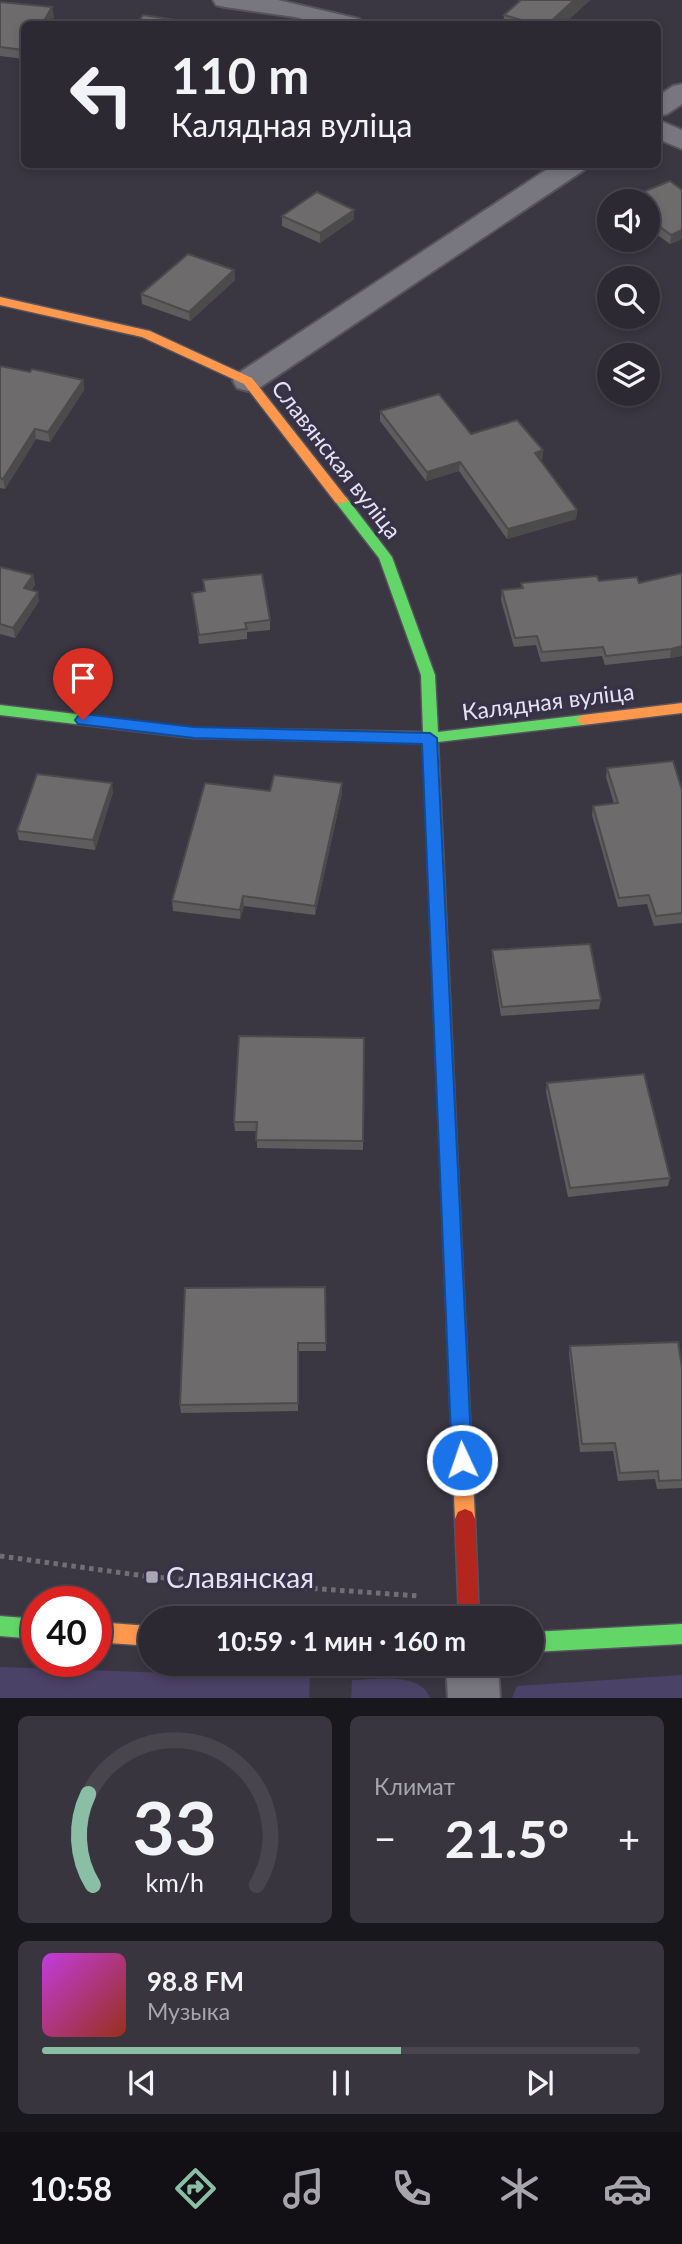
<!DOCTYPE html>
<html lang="ru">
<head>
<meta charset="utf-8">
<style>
  body { margin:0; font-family:Lato,sans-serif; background:#38353e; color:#f1f3f6; height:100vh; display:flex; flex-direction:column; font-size:26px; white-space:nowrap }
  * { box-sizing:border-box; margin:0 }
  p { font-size:23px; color:#a6a6ac }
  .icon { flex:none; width:38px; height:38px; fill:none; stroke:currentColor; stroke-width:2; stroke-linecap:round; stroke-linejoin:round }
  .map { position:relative; height:1698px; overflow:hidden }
  .sheet { display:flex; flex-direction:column; gap:18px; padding:18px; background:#18171c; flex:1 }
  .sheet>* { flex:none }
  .banner { position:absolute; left:21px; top:21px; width:640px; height:147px; border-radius:10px; box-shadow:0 4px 10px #0003,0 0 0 2px #48454d; background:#2c2932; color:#f1f3f6; overflow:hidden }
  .fabs { position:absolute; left:597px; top:189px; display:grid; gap:14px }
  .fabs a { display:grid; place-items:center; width:63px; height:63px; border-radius:50%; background:#2c2932; box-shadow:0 4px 10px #0003,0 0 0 2px #48454d; font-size:35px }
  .speed { position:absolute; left:21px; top:1586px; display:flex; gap:14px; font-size:35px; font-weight:700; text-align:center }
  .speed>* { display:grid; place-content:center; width:91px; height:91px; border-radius:50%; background:#2c2932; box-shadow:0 4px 10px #0003,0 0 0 2px #48454d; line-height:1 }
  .speed .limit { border:10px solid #d22; background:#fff; color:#111 }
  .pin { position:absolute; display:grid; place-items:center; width:60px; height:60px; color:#fff; margin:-72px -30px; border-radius:50% 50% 50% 0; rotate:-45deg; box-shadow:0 0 7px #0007 }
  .pin .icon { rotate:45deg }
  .me { position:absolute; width:77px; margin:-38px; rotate:357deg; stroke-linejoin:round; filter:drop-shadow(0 0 5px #0008) }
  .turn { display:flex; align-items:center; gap:24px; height:147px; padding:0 35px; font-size:32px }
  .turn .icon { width:91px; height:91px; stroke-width:2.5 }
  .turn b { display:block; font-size:49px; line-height:60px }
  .big { font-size:52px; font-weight:700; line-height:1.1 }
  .sheet .card { flex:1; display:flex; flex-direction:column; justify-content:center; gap:10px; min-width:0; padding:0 24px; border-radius:10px; background:#38353e }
  .sheet .dial { align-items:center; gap:0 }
  .dial svg { height:182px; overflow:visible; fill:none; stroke:#48454d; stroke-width:7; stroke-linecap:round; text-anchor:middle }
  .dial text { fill:#f1f3f6; stroke:none }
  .song { display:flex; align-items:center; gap:21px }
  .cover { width:84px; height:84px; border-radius:10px; background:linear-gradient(135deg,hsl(290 70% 55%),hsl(10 70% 35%)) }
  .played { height:7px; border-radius:4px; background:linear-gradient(90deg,#8abfa5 60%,#48454d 60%) }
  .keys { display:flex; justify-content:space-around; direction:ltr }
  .heat { display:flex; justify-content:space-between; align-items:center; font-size:38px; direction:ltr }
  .sheet .tiles { flex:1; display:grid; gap:18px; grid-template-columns:1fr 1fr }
  .card:last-child { grid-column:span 2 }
  .trip { position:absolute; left:138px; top:1606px; width:406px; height:70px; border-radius:35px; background:#2c2932; box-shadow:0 4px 10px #0003,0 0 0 2px #48454d; font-weight:700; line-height:70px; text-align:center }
  .tab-bar { display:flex; height:112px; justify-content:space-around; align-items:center; background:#121014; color:#a6a6ac }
  .tab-bar .icon { width:49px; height:49px }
  .tab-bar .selected { color:#8abfa5 }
  .tab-bar b { font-size:32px; color:#f1f3f6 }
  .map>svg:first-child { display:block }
  .green { fill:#4b4267 }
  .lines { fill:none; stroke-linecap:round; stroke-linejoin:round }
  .street-casing { stroke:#55535d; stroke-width:4 }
  .fast-casing { stroke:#55535d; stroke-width:3 }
  .slow-casing { stroke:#55535d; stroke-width:3 }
  .jam-casing { stroke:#55535d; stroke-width:3 }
  .path { stroke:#706e77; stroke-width:5; stroke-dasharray:4.5 4.5; stroke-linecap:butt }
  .street { fill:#78767f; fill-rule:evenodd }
  .fast { fill:#63d668; fill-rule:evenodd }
  .slow { fill:#ff974d; fill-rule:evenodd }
  .jam { fill:#b3261e; fill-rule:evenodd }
  .wall { fill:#5e5c5c }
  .shaded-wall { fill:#4c4b4b }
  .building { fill:#6d6b6b; stroke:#4c4b4b; stroke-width:2 }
  .route { fill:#1a73e8; stroke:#114b97; stroke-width:2 }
  .poi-dot { fill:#a9a7b3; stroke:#373248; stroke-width:2.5 }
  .labels { text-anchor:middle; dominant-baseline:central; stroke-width:7; stroke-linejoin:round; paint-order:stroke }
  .street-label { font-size:23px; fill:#e5e3f0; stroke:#373248 }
  .near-poi-label { font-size:28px; fill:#e5e3f0; stroke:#373248; text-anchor:start }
</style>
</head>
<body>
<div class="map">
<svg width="682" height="1698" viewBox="0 0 682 1698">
  <rect width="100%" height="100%" fill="#3a3743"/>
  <g class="green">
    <polygon points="0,1667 310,1678 309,1698 0,1698"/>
    <polygon points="682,1675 682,1698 512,1698 517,1686"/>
    <path d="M352,1680C375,1680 420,1671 430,1698H351Z"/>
  </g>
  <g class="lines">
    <defs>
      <g id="street">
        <polygon points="213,0 278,0 359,19 363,24 322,24 295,17 225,7 216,5"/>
        <polygon points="682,84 682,104 667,114 658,116 658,96 673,86"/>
        <polygon points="658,120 682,130 682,149 658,139"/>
        <polygon points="555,164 587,164 584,170 259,388 248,391 237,388 233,381 237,374"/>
        <polygon points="446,1664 498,1664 500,1698 448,1698"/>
      </g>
      <g id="fast">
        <polygon points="341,496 346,497 392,557 435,675 438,732 583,715 590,720 583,725 438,742 462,1256 460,1262 453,1264 446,1262 444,1256 423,743 193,738 0,715 0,705 193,728 423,732 421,675 379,558 334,500"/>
        <polygon points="0,1616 37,1619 37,1639 0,1636"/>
        <polygon points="682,1624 682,1644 532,1652 532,1632"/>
      </g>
      <g id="slow">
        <polygon points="0,297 150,331 252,378 348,500 346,503 336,503 244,384 142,337 0,305"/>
        <polygon points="682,703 682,713 583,725 576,720 583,715"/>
        <polygon points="453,1248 460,1250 462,1256 475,1519 472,1526 465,1529 458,1526 455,1519 444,1256 446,1250"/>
        <polygon points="96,1622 150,1626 150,1646 96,1642"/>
      </g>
      <polygon id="jam" points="465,1509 472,1512 475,1519 479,1619 459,1619 455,1519 458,1512"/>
    </defs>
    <use href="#street" class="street-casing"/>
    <use href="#fast" class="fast-casing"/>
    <use href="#slow" class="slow-casing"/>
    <use href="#jam" class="jam-casing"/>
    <polyline class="path" points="0,1556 152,1577 419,1596"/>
    <use href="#street" class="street"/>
    <use href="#fast" class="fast"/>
    <use href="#slow" class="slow"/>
    <use href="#jam" class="jam"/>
  </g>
  <g class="wall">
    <polygon points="518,0 590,0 564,24 503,24 504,15 520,1"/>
    <polygon points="0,2 54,17 49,24 24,24 24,59 0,56"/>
    <polygon points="682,190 682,239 670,244 648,228 648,201 623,201 623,200"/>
    <polygon points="354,210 354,219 320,243 282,226 282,216"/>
    <polygon points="234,270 235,280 190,321 142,304 141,294"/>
    <polygon points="0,366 30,372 83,380 84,390 50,442 36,439 5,489 0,488"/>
    <polygon points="380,411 471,434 543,450 542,460 540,460 577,510 576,519 507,539 459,471 426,481 380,421"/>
    <polygon points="0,567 33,575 35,585 31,590 39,601 15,638 0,634"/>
    <polygon points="203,580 270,620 270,630 247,632 247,639 199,644 192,593 204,591"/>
    <polygon points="599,581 639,583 682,656 670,658 605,665 602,656 541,662 536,645 514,647 501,600 502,590 521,588 521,583"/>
    <polygon points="607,768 682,790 682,923 654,926 647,904 618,907 592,815 593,806 614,804 606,777"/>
    <polygon points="270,791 342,793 315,915 244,906 240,919 173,911 172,901"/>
    <polygon points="113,792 95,850 19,840 17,831"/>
    <polygon points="492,950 601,1000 599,1009 501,1016 492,959"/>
    <polygon points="364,1038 363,1150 257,1148 257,1131 235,1131 234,1122"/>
    <polygon points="547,1083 670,1178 668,1186 568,1197 546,1092"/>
    <polygon points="325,1287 326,1351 298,1351 298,1411 181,1413 180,1405"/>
    <polygon points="570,1346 682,1368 682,1488 657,1489 655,1479 618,1481 613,1451 580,1452 569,1354"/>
  </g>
  <g class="shaded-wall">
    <polygon points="574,0 590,0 564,24 548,24"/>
    <polygon points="52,7 54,17 49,24 42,24"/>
    <polygon points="354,210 354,219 320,243 320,233"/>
    <polygon points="682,230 682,239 670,244 671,235"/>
    <polygon points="234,270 235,280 190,321 189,312"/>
    <polygon points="83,380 84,390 50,442 48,432"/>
    <polygon points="35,429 36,439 5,489 3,479"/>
    <polygon points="543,450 542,460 534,462 535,453"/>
    <polygon points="460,462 459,471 426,481 427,472"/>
    <polygon points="577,510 576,519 507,539 508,529"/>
    <polygon points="33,575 35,585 26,598 24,588"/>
    <polygon points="38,592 39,601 15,638 13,628"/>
    <polygon points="682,646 682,656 670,658 671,649"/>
    <polygon points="112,783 113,792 95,850 93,840"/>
    <polygon points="342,783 342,793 315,915 315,906"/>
    <polygon points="243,896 244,906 240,919 240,910"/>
  </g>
  <g class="building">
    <polygon points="521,0 574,0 548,24 535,24 504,15"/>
    <polygon points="0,2 52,7 42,24 24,24 24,50 0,47"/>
    <polygon points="143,15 202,24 137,24"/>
    <polygon points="670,181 682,190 682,230 671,235 648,218 648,201 624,201 623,200"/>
    <polygon points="317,192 354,210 320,233 282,216"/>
    <polygon points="188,254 234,270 189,312 141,294"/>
    <polygon points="0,366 30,372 32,369 83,380 48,432 35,429 3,479 0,478"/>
    <polygon points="439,394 471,434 517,420 543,450 535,453 577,510 508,529 460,462 427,472 380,411"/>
    <polygon points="0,567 33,575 24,588 38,592 13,628 0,624"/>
    <polygon points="682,573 682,646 671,649 606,656 603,647 542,652 537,636 515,638 502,590 523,588 521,583 597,576 599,581 637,577 639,583"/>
    <polygon points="262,574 270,620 245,623 247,629 199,635 192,593 205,591 203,580"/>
    <polygon points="673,761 682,790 682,913 656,916 649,895 619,898 593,806 618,803 607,768"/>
    <polygon points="37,774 112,783 93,840 17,831"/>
    <polygon points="274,775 342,783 315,906 243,896 240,910 172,901 205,783 270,791"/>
    <polygon points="590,944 601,1000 502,1007 492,950"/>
    <polygon points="239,1036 364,1038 363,1141 256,1140 257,1122 234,1122"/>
    <polygon points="644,1074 670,1178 570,1188 547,1083"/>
    <polygon points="325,1287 326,1343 298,1343 298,1403 180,1405 185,1288"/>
    <polygon points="678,1342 682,1368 682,1480 659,1481 658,1471 620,1473 615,1443 582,1444 570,1346"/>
  </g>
  <polygon class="route" points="83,714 194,727 430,733 437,738 472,1460 469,1467 462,1470 455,1467 452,1460 422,744 194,738 78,724 75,720 78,716"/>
  <rect class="poi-dot" x="145" y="1570" width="14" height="14" rx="3.5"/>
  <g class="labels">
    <g class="street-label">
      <text transform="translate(337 459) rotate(52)">Славянская вуліца</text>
      <text transform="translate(548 701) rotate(-7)">Калядная вуліца</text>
    </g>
    <g class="near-poi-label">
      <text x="166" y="1577">Славянская</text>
    </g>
  </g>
</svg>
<div class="fabs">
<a><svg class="icon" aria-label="sound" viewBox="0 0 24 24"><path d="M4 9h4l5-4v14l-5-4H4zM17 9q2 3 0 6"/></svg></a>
<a><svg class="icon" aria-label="search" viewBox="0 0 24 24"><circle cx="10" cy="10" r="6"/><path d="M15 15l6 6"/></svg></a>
<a><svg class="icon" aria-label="layers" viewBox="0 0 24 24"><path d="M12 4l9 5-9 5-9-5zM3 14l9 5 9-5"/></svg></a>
</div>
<div class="speed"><div class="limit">40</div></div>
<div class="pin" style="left:83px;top:720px;background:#d93025"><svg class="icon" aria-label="arrive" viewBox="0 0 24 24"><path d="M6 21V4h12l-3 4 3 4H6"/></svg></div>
<svg class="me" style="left:462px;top:1460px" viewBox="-20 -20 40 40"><circle r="17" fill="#1a73e8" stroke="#fff" stroke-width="3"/><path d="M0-11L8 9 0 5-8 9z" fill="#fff"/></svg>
<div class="trip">10:59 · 1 мин · 160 m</div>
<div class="banner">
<div class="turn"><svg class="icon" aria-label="left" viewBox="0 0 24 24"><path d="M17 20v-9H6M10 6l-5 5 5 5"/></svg><div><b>110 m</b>Калядная вуліца</div></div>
</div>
</div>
<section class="sheet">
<div class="tiles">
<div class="card dial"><svg viewBox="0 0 100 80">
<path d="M14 69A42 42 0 1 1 86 69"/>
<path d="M14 69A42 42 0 0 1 12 29" stroke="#8abfa5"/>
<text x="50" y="56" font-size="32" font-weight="700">33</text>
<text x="50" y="72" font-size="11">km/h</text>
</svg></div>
<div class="card"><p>Климат</p>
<div class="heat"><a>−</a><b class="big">21.5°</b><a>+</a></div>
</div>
<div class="card">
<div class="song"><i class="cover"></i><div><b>98.8 FM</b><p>Музыка</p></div></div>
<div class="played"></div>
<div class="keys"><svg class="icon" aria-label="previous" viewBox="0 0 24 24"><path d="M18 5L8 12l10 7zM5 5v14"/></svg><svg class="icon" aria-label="pause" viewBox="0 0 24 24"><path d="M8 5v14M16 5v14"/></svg><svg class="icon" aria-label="next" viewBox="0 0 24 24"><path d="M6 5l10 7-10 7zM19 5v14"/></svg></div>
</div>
</div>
</section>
<nav class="tab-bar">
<b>10:58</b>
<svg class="icon selected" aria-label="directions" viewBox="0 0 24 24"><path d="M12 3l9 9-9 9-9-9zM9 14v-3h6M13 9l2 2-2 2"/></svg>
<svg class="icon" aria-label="music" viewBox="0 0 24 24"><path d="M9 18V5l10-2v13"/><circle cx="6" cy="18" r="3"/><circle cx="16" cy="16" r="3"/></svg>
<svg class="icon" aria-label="phone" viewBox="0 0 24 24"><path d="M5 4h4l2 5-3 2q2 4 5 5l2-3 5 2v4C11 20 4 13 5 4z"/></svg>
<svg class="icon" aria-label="climate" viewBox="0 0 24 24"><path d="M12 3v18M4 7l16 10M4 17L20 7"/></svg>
<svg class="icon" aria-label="car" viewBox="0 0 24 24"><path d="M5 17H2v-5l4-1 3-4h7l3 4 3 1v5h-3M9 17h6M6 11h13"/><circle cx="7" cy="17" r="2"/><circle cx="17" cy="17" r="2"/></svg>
</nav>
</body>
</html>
